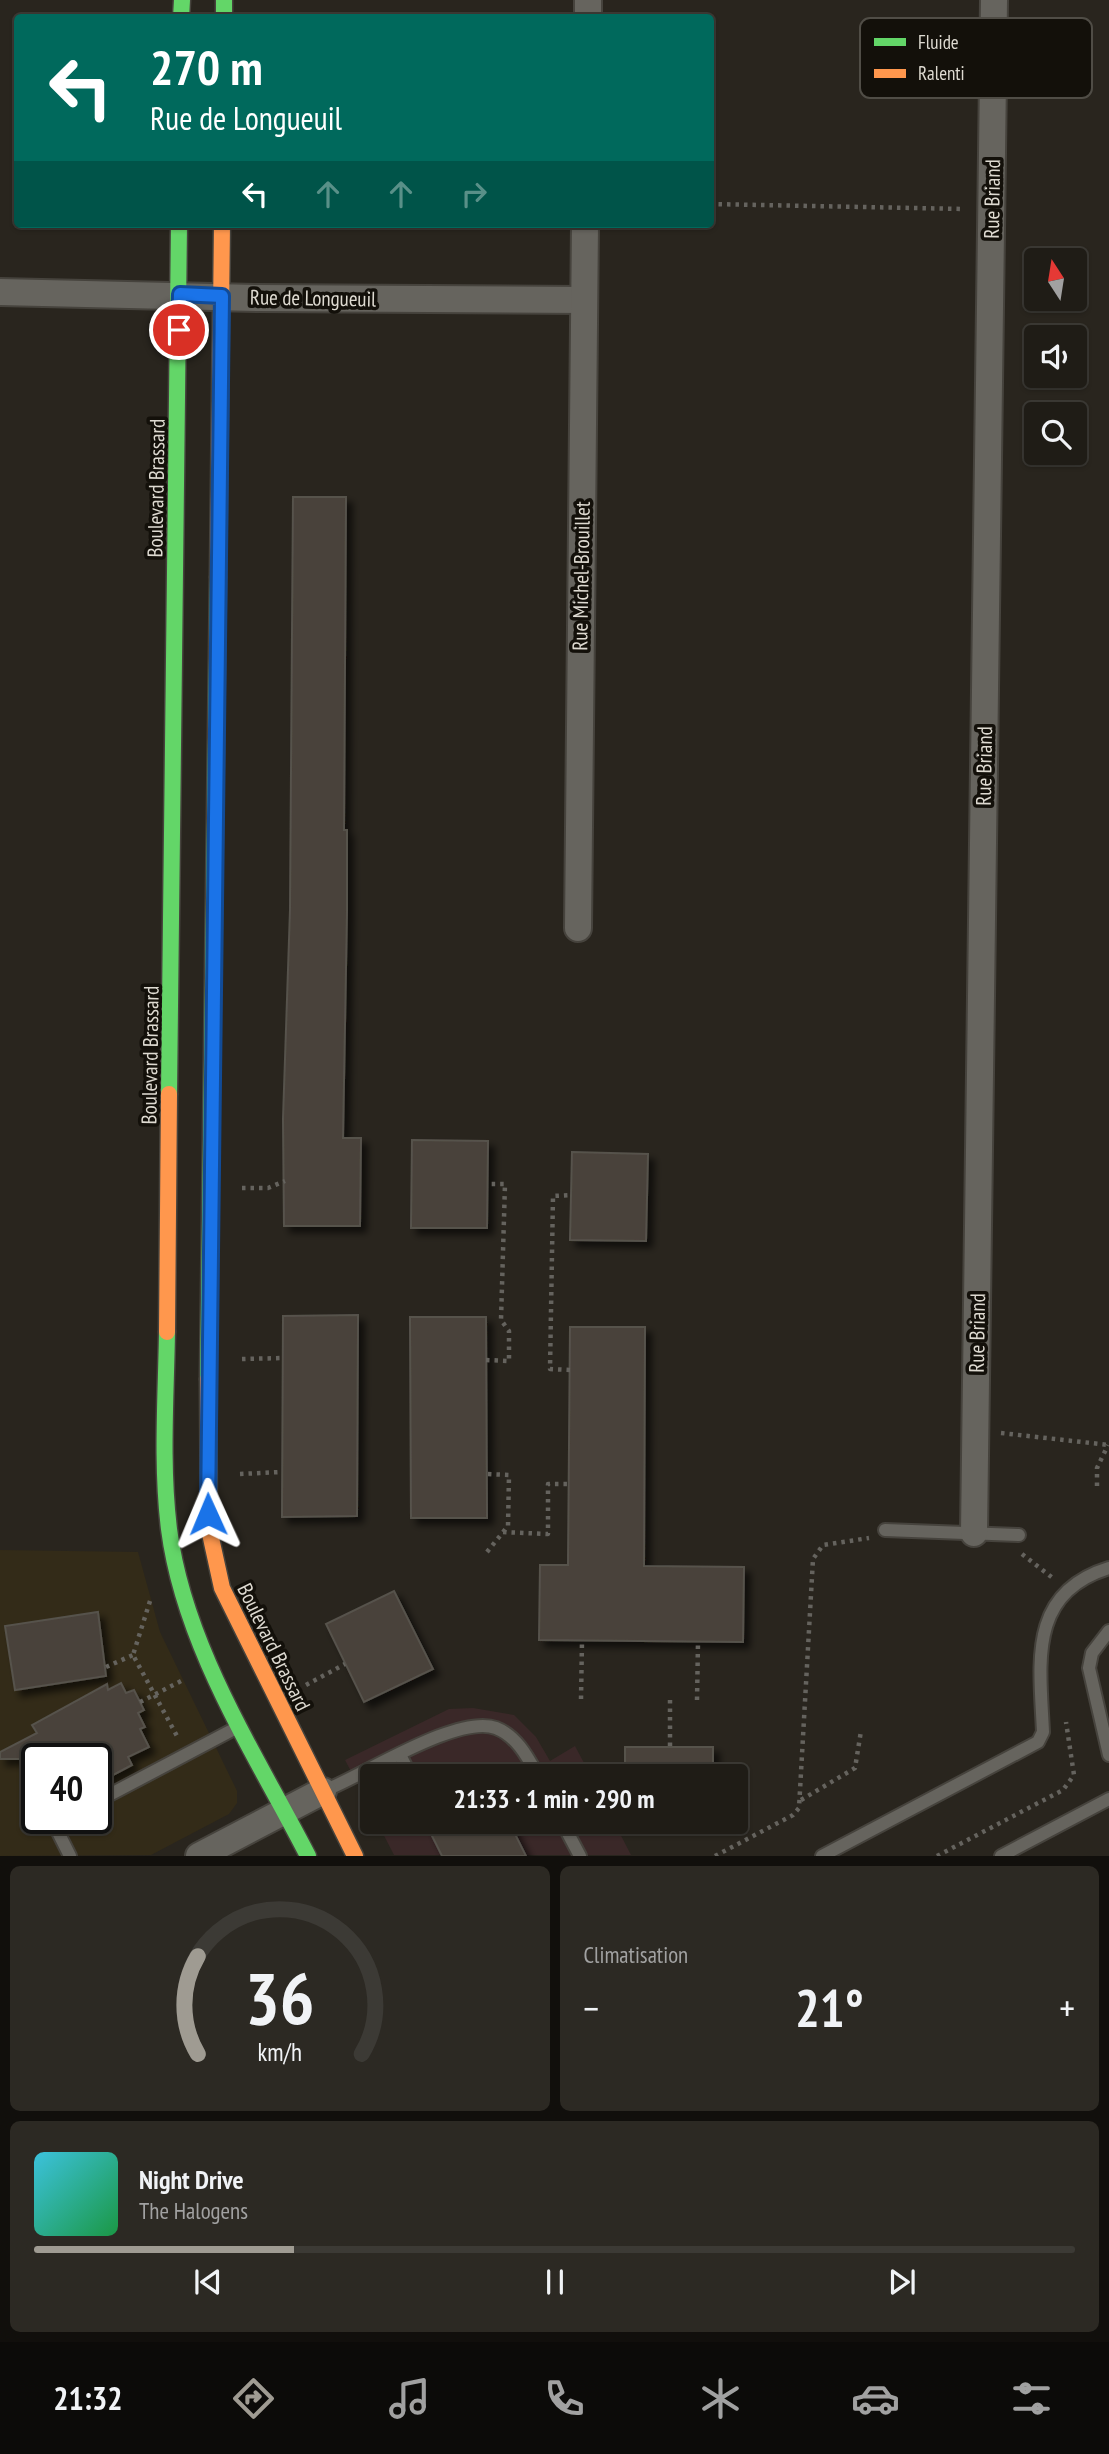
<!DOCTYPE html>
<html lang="fr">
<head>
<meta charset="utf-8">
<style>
  body { margin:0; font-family:"PT Sans Narrow",sans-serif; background:#2c2923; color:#f1f3f6; height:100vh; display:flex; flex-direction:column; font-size:26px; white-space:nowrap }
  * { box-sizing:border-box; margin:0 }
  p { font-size:23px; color:#a1a1a1 }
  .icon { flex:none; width:38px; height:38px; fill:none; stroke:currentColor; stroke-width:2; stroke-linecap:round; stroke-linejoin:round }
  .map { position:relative; height:1856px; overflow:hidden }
  .drawer { display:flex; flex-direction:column; gap:10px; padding:10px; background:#110f0c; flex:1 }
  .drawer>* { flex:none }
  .top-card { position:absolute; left:14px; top:14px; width:700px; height:214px; border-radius:7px; box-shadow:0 2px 5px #0004,0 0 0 2px #3c3a35; background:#00695c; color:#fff; overflow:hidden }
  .needle { width:46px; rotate:348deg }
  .tools { position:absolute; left:1024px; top:248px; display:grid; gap:14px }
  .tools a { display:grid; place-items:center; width:63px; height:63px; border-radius:7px; background:#1f1c16; box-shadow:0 2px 5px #0004,0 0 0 2px #3c3a35; font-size:35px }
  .speed { position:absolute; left:21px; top:1743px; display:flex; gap:14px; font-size:35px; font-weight:700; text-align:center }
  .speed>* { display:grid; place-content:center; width:91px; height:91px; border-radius:50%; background:#1f1c16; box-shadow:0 2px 5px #0004,0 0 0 2px #3c3a35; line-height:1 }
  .speed .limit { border:4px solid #111; border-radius:10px; background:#fff; color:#111 }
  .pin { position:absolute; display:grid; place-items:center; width:60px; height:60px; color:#fff; margin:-30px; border:4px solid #fff; border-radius:50%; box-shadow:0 2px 7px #0007 }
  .me { position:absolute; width:77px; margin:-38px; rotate:359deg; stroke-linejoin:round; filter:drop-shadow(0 0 5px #0008) }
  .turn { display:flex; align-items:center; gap:24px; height:147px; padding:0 21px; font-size:32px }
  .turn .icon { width:91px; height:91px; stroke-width:2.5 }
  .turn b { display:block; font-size:49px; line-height:60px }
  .lanes { display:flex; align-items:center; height:66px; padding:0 21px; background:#0003; justify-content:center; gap:35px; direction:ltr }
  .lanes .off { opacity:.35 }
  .big { font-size:52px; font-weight:700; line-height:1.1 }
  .drawer .tile { flex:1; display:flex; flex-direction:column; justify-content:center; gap:10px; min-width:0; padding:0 24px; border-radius:10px; background:#2c2923 }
  .drawer .dial { align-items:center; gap:0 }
  .dial svg { height:182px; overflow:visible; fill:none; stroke:#3c3a35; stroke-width:7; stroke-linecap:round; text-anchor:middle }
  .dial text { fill:#f1f3f6; stroke:none }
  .song { display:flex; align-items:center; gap:21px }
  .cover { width:84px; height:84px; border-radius:10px; background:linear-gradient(135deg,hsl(190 70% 55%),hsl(140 70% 35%)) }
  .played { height:7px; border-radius:4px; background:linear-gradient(90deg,#9f9b92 25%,#3c3a35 25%) }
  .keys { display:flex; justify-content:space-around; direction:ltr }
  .heat { display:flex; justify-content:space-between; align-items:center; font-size:38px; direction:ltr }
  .drawer .tiles { flex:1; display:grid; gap:10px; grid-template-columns:1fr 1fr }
  .tile:last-child { grid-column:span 2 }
  .trip { position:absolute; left:360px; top:1764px; width:388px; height:70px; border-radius:7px; background:#1f1c16; box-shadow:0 2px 5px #0004,0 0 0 2px #3c3a35; font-weight:700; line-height:70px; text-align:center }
  .tabs { display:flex; height:112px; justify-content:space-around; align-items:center; background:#0c0b09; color:#a1a1a1 }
  .tabs .icon { width:49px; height:49px }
  .tabs .active { color:#9f9b92 }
  .tabs b { font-size:32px; color:#f1f3f6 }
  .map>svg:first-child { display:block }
  .commercial { fill:#3a2828 }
  .built { fill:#332b18; fill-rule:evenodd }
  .building { fill:#4a423a; stroke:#56524c; stroke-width:2; filter:url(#shadow) }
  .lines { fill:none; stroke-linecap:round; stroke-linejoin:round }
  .lane-casing { stroke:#46433d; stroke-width:16 }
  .street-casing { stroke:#46433d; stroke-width:30 }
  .fast-casing { stroke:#46433d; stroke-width:19 }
  .slow-casing { stroke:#46433d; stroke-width:19 }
  .path { stroke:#65635e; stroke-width:4.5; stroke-dasharray:3.5 5; stroke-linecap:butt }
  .lane { stroke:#66645e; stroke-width:12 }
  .street { stroke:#66645e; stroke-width:26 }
  .fast { stroke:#63d668; stroke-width:16 }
  .slow { stroke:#ff974d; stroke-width:16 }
  .route-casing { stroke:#114b97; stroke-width:18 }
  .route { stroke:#1a73e8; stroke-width:12 }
  .labels { text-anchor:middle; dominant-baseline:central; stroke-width:7; stroke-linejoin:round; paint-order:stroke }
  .street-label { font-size:21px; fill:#dedad1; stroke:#13100a }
  .key { fill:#13100a; stroke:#504d46; stroke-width:2 }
  .key-label { font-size:19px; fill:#dedad1 }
</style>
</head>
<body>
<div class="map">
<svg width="1109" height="1856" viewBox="0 0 1109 1856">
  <defs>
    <filter id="shadow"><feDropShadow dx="6" dy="6" stdDeviation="3.5" flood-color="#0009"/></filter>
  </defs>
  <rect width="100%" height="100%" fill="#29251e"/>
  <g class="commercial">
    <polygon points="473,1708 514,1715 536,1737 550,1761 575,1746 591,1776 373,1776 373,1813 345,1760 449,1709"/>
    <polygon points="377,1822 614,1822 631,1855 394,1855"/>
  </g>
  <path class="built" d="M0,1550L138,1552L160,1632L237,1791V1803L229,1814L151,1855L0,1856ZM37,1759H96V1818H37Z"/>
  <g class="building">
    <polygon points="293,497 346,497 344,830 347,830 347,911 343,1138 361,1138 360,1226 284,1226 283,1119 290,910"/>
    <polygon points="412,1140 488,1141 487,1228 411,1228"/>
    <polygon points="572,1152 648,1154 646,1241 570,1240"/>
    <polygon points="358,1315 357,1516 282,1517 283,1316"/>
    <polygon points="410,1317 486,1317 487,1518 411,1518"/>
    <polygon points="570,1327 645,1327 644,1566 744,1567 743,1642 539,1640 540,1565 568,1565"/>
    <polygon points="394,1591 433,1669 364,1702 326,1624"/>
    <polygon points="98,1612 106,1676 15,1690 5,1626"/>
    <polygon points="121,1683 126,1693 134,1690 144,1710 138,1713 145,1727 140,1729 149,1747 128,1757 132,1765 96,1784 96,1759 0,1759 0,1752 37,1733 32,1725 107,1684 108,1690"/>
    <rect x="625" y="1747" width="88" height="29"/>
    <polygon points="445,1822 509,1822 526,1856 442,1856 429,1830"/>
  </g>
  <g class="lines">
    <defs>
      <g id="lane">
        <polyline points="885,1530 1019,1535"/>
        <polyline points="1109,1631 1092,1653 1089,1668 1109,1755"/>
        <polyline points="400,1755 411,1776"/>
        <polyline points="511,1776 532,1766"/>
        <path d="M326,1790C366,1774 458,1714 496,1728C517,1736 528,1758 538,1776"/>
        <polyline points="96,1802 238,1727"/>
        <polyline points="65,1818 54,1824 70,1856"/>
        <polyline points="562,1822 580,1856"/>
        <path d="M822,1856L1038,1742L1043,1732C1040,1664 1027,1593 1109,1568"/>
        <polyline points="1001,1856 1109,1799"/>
      </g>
      <g id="street">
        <polyline points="588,18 588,0"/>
        <polyline points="0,292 259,298 584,300"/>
        <polyline points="578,928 585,224"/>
        <polyline points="974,1533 994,0"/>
        <polyline points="199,1856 323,1791"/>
      </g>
      <g id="fast">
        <polyline points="224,0 224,18"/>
        <polyline points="181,18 182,0"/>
        <polyline points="169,1094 179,224"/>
        <path d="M167,1332C166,1397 161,1464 169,1529C184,1646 255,1753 308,1856"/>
        <polyline points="208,1379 218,577"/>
      </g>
      <g id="slow">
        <polyline points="218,577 222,224"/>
        <polyline points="167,1332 169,1094"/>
        <polyline points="208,1379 209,1529 222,1588 355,1856"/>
      </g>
    </defs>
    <use href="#lane" class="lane-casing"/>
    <use href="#street" class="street-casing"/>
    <use href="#fast" class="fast-casing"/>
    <use href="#slow" class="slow-casing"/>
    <g class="path">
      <polyline points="710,204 963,209"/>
      <polyline points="242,1188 268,1188 285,1181"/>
      <polyline points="242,1359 283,1358"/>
      <polyline points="486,1360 509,1361 509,1331 501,1320 505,1184 487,1184"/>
      <polyline points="570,1370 550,1369 553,1196 571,1195"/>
      <polyline points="1001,1433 1109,1445"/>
      <polyline points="240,1474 281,1472"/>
      <polyline points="1097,1486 1097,1468 1108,1445"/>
      <polyline points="503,1532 548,1534 548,1484 568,1484"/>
      <polyline points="487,1552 508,1526 509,1475 487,1474"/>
      <polyline points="1022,1554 1054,1579"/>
      <polyline points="150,1601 133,1655 177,1736"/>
      <polyline points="106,1667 133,1655"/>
      <polyline points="306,1685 345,1664"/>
      <polyline points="581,1699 582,1641"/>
      <polyline points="697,1700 698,1642"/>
      <polyline points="140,1702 183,1680"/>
      <polyline points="670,1746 670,1700"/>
      <polyline points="801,1800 855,1768 861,1731"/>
      <polyline points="715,1856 793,1815 799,1808 813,1559 823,1545 869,1538"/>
      <polyline points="937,1856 1063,1790 1074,1775 1066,1722"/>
    </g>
    <use href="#lane" class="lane"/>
    <use href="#street" class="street"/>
    <use href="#fast" class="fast"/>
    <use href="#slow" class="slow"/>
  </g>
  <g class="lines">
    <defs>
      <polyline id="route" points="179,330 180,294 222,296 208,1514"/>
    </defs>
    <use href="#route" class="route-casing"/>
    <use href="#route" class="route"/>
  </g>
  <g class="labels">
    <g class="street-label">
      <text transform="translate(992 199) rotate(-89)">Rue Briand</text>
      <text transform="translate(313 298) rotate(1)">Rue de Longueuil</text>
      <text transform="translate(156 488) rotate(-89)">Boulevard Brassard</text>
      <text transform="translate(581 576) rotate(-89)">Rue Michel-Brouillet</text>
      <text transform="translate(984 766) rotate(-89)">Rue Briand</text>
      <text transform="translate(150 1055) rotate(-89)">Boulevard Brassard</text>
      <text transform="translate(977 1333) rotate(-89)">Rue Briand</text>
      <text transform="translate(274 1647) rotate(64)">Boulevard Brassard</text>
    </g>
  </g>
  <rect x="860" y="18" width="232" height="80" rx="10" class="key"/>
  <rect x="874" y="38" width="32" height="8" fill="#63d668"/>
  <rect x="874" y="69" width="32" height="9" fill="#ff974d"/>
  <g class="key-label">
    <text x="918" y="49">Fluide</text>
    <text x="918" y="80">Ralenti</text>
  </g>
</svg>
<div class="tools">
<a><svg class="needle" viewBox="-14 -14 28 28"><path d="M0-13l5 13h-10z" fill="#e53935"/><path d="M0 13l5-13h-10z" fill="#a1a1a1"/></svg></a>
<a><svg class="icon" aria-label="sound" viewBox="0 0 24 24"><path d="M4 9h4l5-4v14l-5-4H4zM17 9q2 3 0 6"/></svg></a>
<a><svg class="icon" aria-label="search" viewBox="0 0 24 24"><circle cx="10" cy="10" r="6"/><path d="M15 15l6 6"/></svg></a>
</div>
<div class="speed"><div class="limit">40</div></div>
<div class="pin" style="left:179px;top:330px;background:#d93025"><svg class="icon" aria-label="arrive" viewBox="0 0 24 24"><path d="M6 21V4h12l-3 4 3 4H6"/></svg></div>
<svg class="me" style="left:208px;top:1514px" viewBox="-20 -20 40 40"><path d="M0-17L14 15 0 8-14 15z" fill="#1a73e8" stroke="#fff" stroke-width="4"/></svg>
<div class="trip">21:33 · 1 min · 290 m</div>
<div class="top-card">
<div class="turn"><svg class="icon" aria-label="left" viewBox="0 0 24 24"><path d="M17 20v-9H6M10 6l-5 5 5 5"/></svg><div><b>270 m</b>Rue de Longueuil</div></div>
<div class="lanes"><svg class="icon" aria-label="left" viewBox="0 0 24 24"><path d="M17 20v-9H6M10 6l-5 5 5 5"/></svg><svg class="icon off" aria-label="ahead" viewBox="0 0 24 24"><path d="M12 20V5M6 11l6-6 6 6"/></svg><svg class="icon off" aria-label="ahead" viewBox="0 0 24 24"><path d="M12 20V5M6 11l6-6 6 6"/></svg><svg class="icon off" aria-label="right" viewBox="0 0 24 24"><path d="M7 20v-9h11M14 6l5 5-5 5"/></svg></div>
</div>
</div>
<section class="drawer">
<div class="tiles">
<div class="tile dial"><svg viewBox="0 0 100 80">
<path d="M14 69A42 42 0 1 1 86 69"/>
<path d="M14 69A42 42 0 0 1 14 26" stroke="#9f9b92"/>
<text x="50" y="56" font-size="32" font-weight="700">36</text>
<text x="50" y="72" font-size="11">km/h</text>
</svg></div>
<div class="tile"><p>Climatisation</p>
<div class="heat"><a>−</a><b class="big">21°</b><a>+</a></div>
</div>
<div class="tile">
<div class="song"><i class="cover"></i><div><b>Night Drive</b><p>The Halogens</p></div></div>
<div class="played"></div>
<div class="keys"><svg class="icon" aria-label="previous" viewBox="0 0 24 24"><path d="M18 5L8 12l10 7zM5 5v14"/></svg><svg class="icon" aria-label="pause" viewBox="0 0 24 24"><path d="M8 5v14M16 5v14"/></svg><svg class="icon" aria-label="next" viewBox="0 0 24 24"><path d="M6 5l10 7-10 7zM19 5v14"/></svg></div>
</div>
</div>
</section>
<nav class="tabs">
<b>21:32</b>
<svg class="icon active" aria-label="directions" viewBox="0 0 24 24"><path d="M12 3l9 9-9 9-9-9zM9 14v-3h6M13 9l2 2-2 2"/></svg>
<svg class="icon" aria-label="music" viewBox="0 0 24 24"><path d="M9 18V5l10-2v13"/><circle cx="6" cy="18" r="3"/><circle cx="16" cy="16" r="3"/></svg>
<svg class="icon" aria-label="phone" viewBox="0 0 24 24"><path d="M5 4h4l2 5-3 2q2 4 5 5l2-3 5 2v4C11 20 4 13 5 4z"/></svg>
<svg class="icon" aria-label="climate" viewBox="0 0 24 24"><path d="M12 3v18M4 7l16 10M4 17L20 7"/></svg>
<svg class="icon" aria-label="car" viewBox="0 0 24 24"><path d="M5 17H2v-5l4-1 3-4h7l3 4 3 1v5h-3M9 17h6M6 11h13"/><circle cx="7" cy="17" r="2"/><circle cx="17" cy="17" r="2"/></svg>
<svg class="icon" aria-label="filters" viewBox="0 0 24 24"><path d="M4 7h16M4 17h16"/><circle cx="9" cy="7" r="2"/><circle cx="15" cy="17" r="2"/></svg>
</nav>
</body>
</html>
